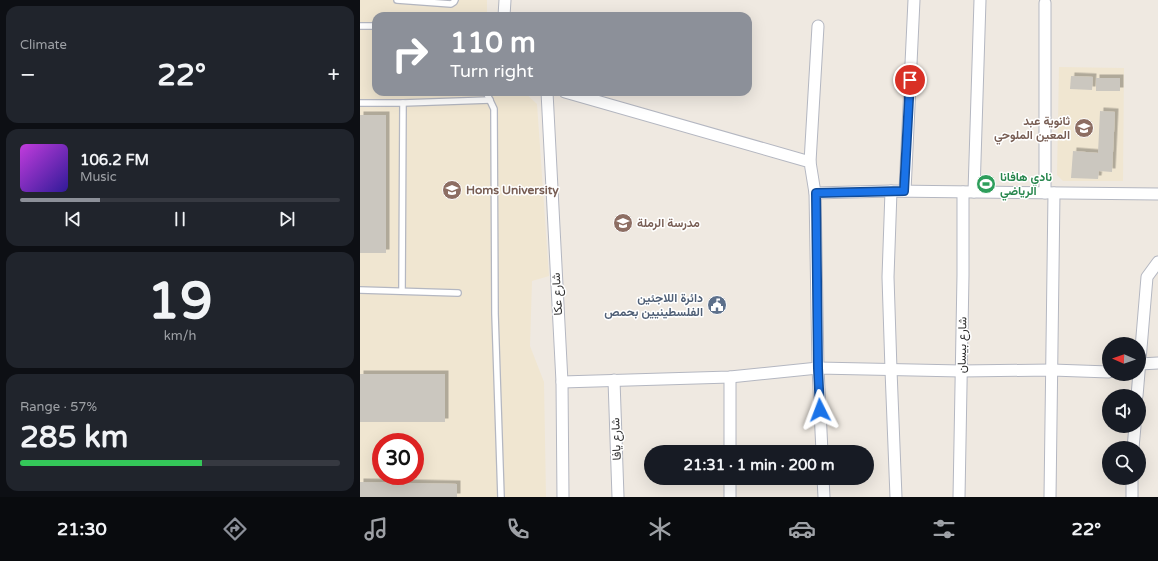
<!DOCTYPE html>
<html lang="en">
<head>
<meta charset="utf-8">
<style>
  body { margin:0; font-family:"Varela Round",Vazirmatn,sans-serif; background:#20242c; color:#f1f3f6; height:100vh; display:flex; flex-direction:column; font-size:15px; white-space:nowrap }
  * { box-sizing:border-box; margin:0 }
  p { font-size:13px; color:#9ea1a6 }
  .icon { flex:none; width:22px; height:22px; fill:none; stroke:currentColor; stroke-width:2; stroke-linecap:round; stroke-linejoin:round }
  .map { position:relative; flex:1; overflow:hidden }
  .drawer { display:flex; flex-direction:column; gap:6px; padding:6px; background:#0d0f14; width:360px }
  .drawer>* { flex:none }
  .banner { position:absolute; left:12px; top:12px; width:380px; height:84px; border-radius:12px; box-shadow:0 4px 16px #0002; background:#8c9099; color:#fff; overflow:hidden }
  .needle { width:26px; rotate:272deg }
  .buttons { position:absolute; left:742px; top:337px; display:grid; gap:8px }
  .buttons a { display:grid; place-items:center; width:44px; height:44px; border-radius:50%; background:#171b24; box-shadow:0 4px 16px #0002; font-size:20px }
  .speed { position:absolute; left:12px; top:433px; display:flex; gap:8px; font-size:20px; font-weight:700; text-align:center }
  .speed>* { display:grid; place-content:center; width:52px; height:52px; border-radius:50%; background:#171b24; box-shadow:0 4px 16px #0002; line-height:1 }
  .speed .limit { border:6px solid #d22; background:#fff; color:#111 }
  .pin { position:absolute; display:grid; place-items:center; width:34px; height:34px; color:#fff; margin:-17px; border:2px solid #fff; border-radius:50%; box-shadow:0 1px 4px #0007 }
  .me { position:absolute; width:44px; margin:-22px; rotate:357deg; stroke-linejoin:round; filter:drop-shadow(0 0 3px #0008) }
  .turn { display:flex; align-items:center; gap:14px; height:84px; padding:0 12px; font-size:18px }
  .turn .icon { width:52px; height:52px; stroke-width:2.5 }
  .turn b { display:block; font-size:28px; line-height:34px }
  .big { font-size:30px; font-weight:800; line-height:1.1 }
  .drawer .widget { flex:1; display:flex; flex-direction:column; justify-content:center; gap:6px; min-width:0; padding:0 14px; border-radius:12px; background:#20242c }
  .drawer .dial { align-items:center; gap:0 }
  .dial b { font-size:52px; line-height:1 }
  .song { display:flex; align-items:center; gap:12px }
  .cover { width:48px; height:48px; border-radius:6px; background:linear-gradient(135deg,hsl(290 70% 55%),hsl(250 70% 35%)) }
  .played { height:4px; border-radius:2px; background:linear-gradient(90deg,#8c9099 25%,#363941 25%) }
  .keys { display:flex; justify-content:space-around; direction:ltr }
  .heat { display:flex; justify-content:space-between; align-items:center; font-size:22px; direction:ltr }
  .charge { height:6px; border-radius:3px; background:linear-gradient(90deg,#34c759 57%,#363941 0) }
  .trip { position:absolute; left:284px; top:445px; width:230px; height:40px; border-radius:20px; background:#171b24; box-shadow:0 4px 16px #0002; font-weight:800; line-height:40px; text-align:center }
  .tab-bar { display:flex; height:64px; justify-content:space-around; align-items:center; background:#090b0e; color:#9ea1a6 }
  .tab-bar .icon { width:28px; height:28px }
  .tab-bar .on { color:#8c9099 }
  .tab-bar b { font-size:18px; color:#f1f3f6 }
  main { display:flex; flex:1; min-height:0 }
  .map>svg:first-child { display:block }
  .education { fill:#f0e6d1; fill-rule:evenodd }
  .building { fill:#cbc7bf; filter:url(#shadow) }
  .lines { fill:none; stroke-linecap:round; stroke-linejoin:round }
  .service-casing { stroke:#b4b7c1; stroke-width:8 }
  .minor-casing { stroke:#b4b7c1; stroke-width:13 }
  .service { stroke:#fff; stroke-width:5.5 }
  .minor { stroke:#fff; stroke-width:11 }
  .route-casing { stroke:#114b97; stroke-width:10 }
  .route { stroke:#1a73e8; stroke-width:7 }
  .labels { text-anchor:middle; dominant-baseline:central; stroke-width:3; stroke-linejoin:round; paint-order:stroke }
  .education-label { font-size:12px; font-weight:bold; fill:#785e54; stroke:#fff; text-anchor:start }
  .leisure-label { font-size:12px; font-weight:bold; fill:#27864d; stroke:#fff; text-anchor:start }
  .street-label { font-size:12px; fill:#2e2e2e; stroke:#fff }
  .service-label { font-size:12px; font-weight:bold; fill:#4e5e75; stroke:#fff; text-anchor:end }
</style>
</head>
<body>
<main>
<section class="drawer">
<div class="widget"><p>Climate</p>
<div class="heat"><a>−</a><b class="big">22°</b><a>+</a></div>
</div>
<div class="widget">
<div class="song"><i class="cover"></i><div><b>106.2 FM</b><p>Music</p></div></div>
<div class="played"></div>
<div class="keys"><svg class="icon" aria-label="previous" viewBox="0 0 24 24"><path d="M18 5L8 12l10 7zM5 5v14"/></svg><svg class="icon" aria-label="pause" viewBox="0 0 24 24"><path d="M8 5v14M16 5v14"/></svg><svg class="icon" aria-label="next" viewBox="0 0 24 24"><path d="M6 5l10 7-10 7zM19 5v14"/></svg></div>
</div>
<div class="widget dial"><b>19</b><p>km/h</p></div>
<div class="widget"><p>Range · 57%</p><b class="big">285 km</b><div class="charge"></div></div>
</section>
<div class="map">
<svg width="798" height="497" viewBox="0 0 798 497">
  <defs>
    <filter id="shadow"><feDropShadow dx="3.5" dy="-3.5" stdDeviation="0" flood-color="#0004"/></filter>
  </defs>
  <rect width="100%" height="100%" fill="#efe9e1"/>
  <g class="education">
    <path d="M0,0H127V16H16V92H164L177,104L189,276L172,281L170,346L184,382L186,497H0ZM21,442H55V476H21Z"/>
    <polygon points="699,67 764,68 763,181 703,181 697,175"/>
  </g>
  <g class="building">
    <polygon points="711,76 733,77 732,90 710,89"/>
    <rect x="736" y="78" width="24" height="13"/>
    <polygon points="740,111 755,112 752,172 739,171 738,179 711,178 713,151 738,153"/>
    <rect x="0" y="115" width="26" height="138"/>
    <rect x="0" y="374" width="85" height="48"/>
    <polygon points="0,482 97,484 97,497 0,497"/>
  </g>
  <g class="lines">
    <defs>
      <g id="service">
        <polyline points="37,0 91,4 94,2 95,0"/>
        <polyline points="0,26 16,26"/>
        <polyline points="126,92 134,109 135,314 141,497"/>
        <polyline points="0,103 43,103 130,100"/>
        <polyline points="0,290 98,293"/>
        <polyline points="42,291 43,103"/>
      </g>
      <g id="minor">
        <polyline points="144,16 145,0"/>
        <polyline points="187,92 202,382 203,497"/>
        <polyline points="205,92 450,162 455,193 458,368 462,452"/>
        <polyline points="450,162 458,26"/>
        <polyline points="531,191 528,277 531,370 536,497"/>
        <polyline points="545,191 554,0"/>
        <polyline points="614,192 620,0"/>
        <polyline points="455,193 531,191 798,194"/>
        <polyline points="685,193 685,3"/>
        <polyline points="780,364 798,363"/>
        <polyline points="254,380 258,497"/>
        <polyline points="202,382 370,377 458,368 601,371 692,370 749,372"/>
        <polyline points="777,396 787,277 798,262"/>
        <polyline points="773,448 775,426"/>
        <polyline points="370,452 370,377"/>
        <polyline points="463,478 464,497"/>
        <polyline points="370,497 370,478"/>
        <polyline points="599,497 603,275 603,192"/>
        <polyline points="690,497 694,193"/>
        <polyline points="772,497 772,478"/>
      </g>
    </defs>
    <use href="#service" class="service-casing"/>
    <use href="#minor" class="minor-casing"/>
    <use href="#service" class="service"/>
    <use href="#minor" class="minor"/>
  </g>
  <g class="lines">
    <defs>
      <polyline id="route" points="460,410 458,368 456,193 544,191 550,80"/>
    </defs>
    <use href="#route" class="route-casing"/>
    <use href="#route" class="route"/>
  </g>
  <defs>
    <symbol id="school-disc" viewBox="-11 -11 22 22"><circle r="9.5" fill="#8d6e63" stroke="#fff"/><path d="M0-5L7-2L0 1L-7-2ZM-4 1L0 2.5L4 1V4Q0 6-4 4Z" fill="#fff"/></symbol>
    <symbol id="stadium-disc" viewBox="-11 -11 22 22"><circle r="9.5" fill="#2e9e5b" stroke="#fff"/><path d="M0-5a6.5 5 0 1 0 0 10a6.5 5 0 1 0 0-10ZM-3.5-1.8h7v3.6h-7Z" fill="#fff"/></symbol>
    <symbol id="university-disc" viewBox="-11 -11 22 22"><circle r="9.5" fill="#8d6e63" stroke="#fff"/><path d="M0-5L7-2L0 1L-7-2ZM-4 1L0 2.5L4 1V4Q0 6-4 4Z" fill="#fff"/></symbol>
    <symbol id="civic-disc" viewBox="-11 -11 22 22"><circle r="9.5" fill="#5c6f8a" stroke="#fff"/><path d="M-.6-6.5H3V-4.5H.6V-3L4-1V1h2V6H-6V1h2V-1L-.6-3ZM-1.2 2.5V6h2.4V2.5Z" fill="#fff"/></symbol>
  </defs>
  <g fill-rule="evenodd">
    <use href="#school-disc" x="713" y="117" width="22" height="22"/>
    <use href="#stadium-disc" x="615" y="173" width="22" height="22"/>
    <use href="#university-disc" x="81" y="179" width="22" height="22"/>
    <use href="#school-disc" x="252" y="212" width="22" height="22"/>
    <use href="#civic-disc" x="346" y="294" width="22" height="22"/>
  </g>
  <g class="labels">
    <g class="education-label">
      <text x="710" y="121" text-anchor="end">ثانوية عبد<tspan x="710" dy="14">المعين الملوحي</tspan></text>
      <text x="106" y="190">Homs University</text>
      <text x="277" y="223">مدرسة الرملة</text>
    </g>
    <g class="leisure-label">
      <text x="640" y="177">نادي هافانا<tspan x="640" dy="14">الرياضي</tspan></text>
    </g>
    <g class="street-label">
      <text transform="translate(197 294) rotate(-93)">شارع عكا</text>
      <text transform="translate(602 345) rotate(-89)">شارع بيسان</text>
      <text transform="translate(256 439) rotate(-92)">شارع يافا</text>
    </g>
    <g class="service-label">
      <text x="343" y="298">دائرة اللاجئين<tspan x="343" dy="14">الفلسطينيين بحمص</tspan></text>
    </g>
  </g>
</svg>
<div class="buttons">
<a><svg class="needle" viewBox="-14 -14 28 28"><path d="M0-13l5 13h-10z" fill="#e53935"/><path d="M0 13l5-13h-10z" fill="#9ea1a6"/></svg></a>
<a><svg class="icon" aria-label="sound" viewBox="0 0 24 24"><path d="M4 9h4l5-4v14l-5-4H4zM17 9q2 3 0 6"/></svg></a>
<a><svg class="icon" aria-label="search" viewBox="0 0 24 24"><circle cx="10" cy="10" r="6"/><path d="M15 15l6 6"/></svg></a>
</div>
<div class="speed"><div class="limit">30</div></div>
<div class="pin" style="left:550px;top:80px;background:#d93025"><svg class="icon" aria-label="arrive" viewBox="0 0 24 24"><path d="M6 21V4h12l-3 4 3 4H6"/></svg></div>
<svg class="me" style="left:460px;top:410px" viewBox="-20 -20 40 40"><path d="M0-17L14 15 0 8-14 15z" fill="#1a73e8" stroke="#fff" stroke-width="4"/></svg>
<div class="trip">21:31 · 1 min · 200 m</div>
<div class="banner">
<div class="turn"><svg class="icon" aria-label="right" viewBox="0 0 24 24"><path d="M7 20v-9h11M14 6l5 5-5 5"/></svg><div><b>110 m</b>Turn right</div></div>
</div>
</div>
</main>
<nav class="tab-bar">
<b>21:30</b>
<svg class="icon on" aria-label="directions" viewBox="0 0 24 24"><path d="M12 3l9 9-9 9-9-9zM9 14v-3h6M13 9l2 2-2 2"/></svg>
<svg class="icon" aria-label="music" viewBox="0 0 24 24"><path d="M9 18V5l10-2v13"/><circle cx="6" cy="18" r="3"/><circle cx="16" cy="16" r="3"/></svg>
<svg class="icon" aria-label="phone" viewBox="0 0 24 24"><path d="M5 4h4l2 5-3 2q2 4 5 5l2-3 5 2v4C11 20 4 13 5 4z"/></svg>
<svg class="icon" aria-label="climate" viewBox="0 0 24 24"><path d="M12 3v18M4 7l16 10M4 17L20 7"/></svg>
<svg class="icon" aria-label="car" viewBox="0 0 24 24"><path d="M5 17H2v-5l4-1 3-4h7l3 4 3 1v5h-3M9 17h6M6 11h13"/><circle cx="7" cy="17" r="2"/><circle cx="17" cy="17" r="2"/></svg>
<svg class="icon" aria-label="filters" viewBox="0 0 24 24"><path d="M4 7h16M4 17h16"/><circle cx="9" cy="7" r="2"/><circle cx="15" cy="17" r="2"/></svg>
<b>22°</b>
</nav>
</body>
</html>
